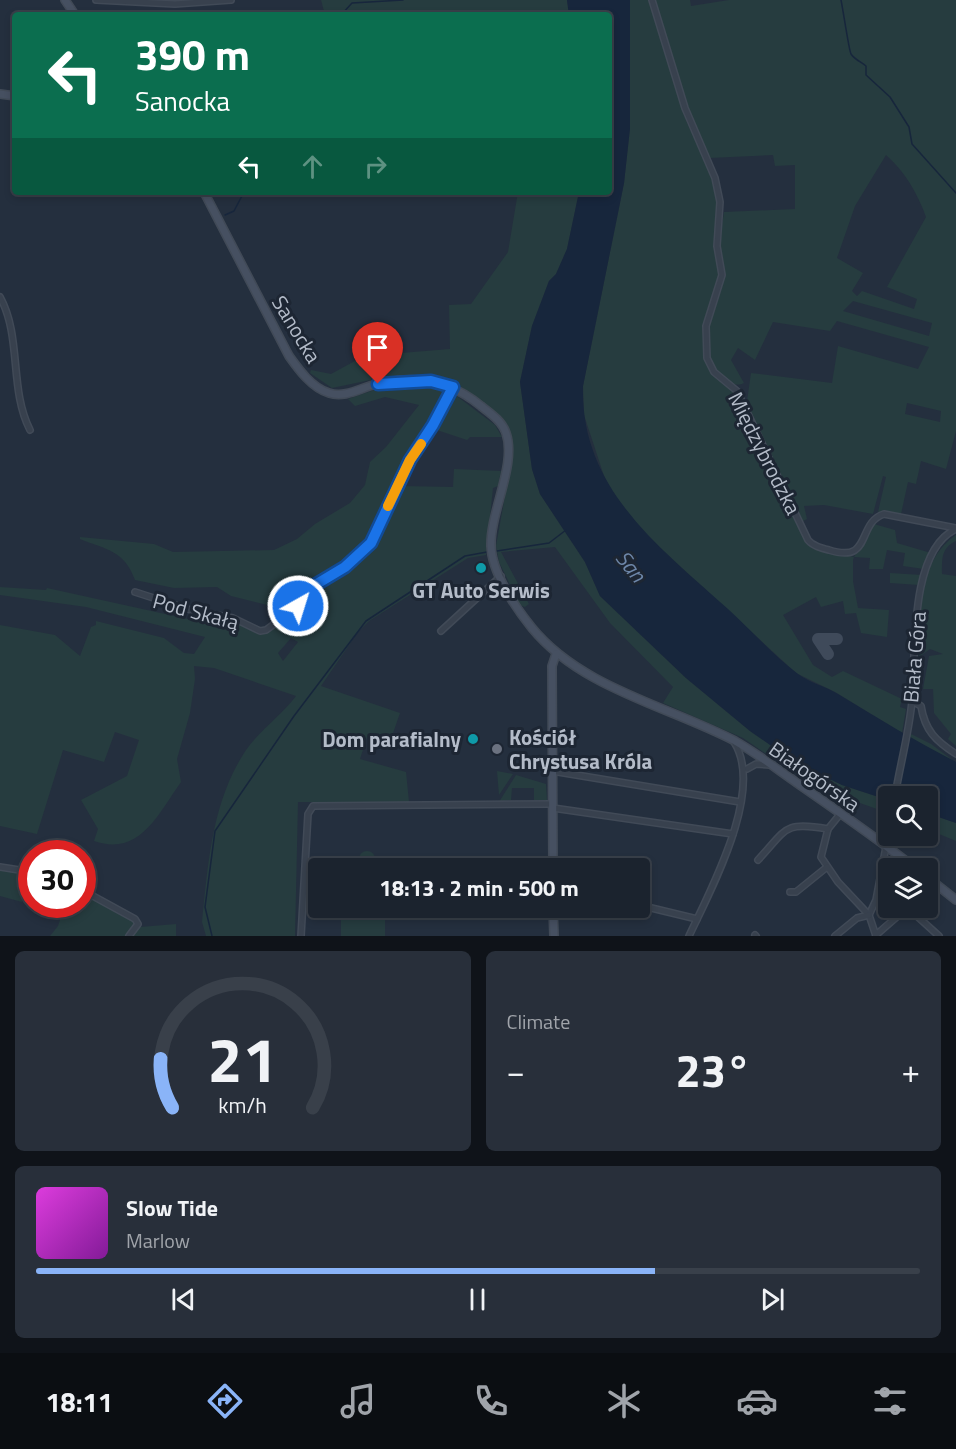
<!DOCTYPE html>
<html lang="en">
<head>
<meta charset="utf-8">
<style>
  body { margin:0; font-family:"Titillium Web",sans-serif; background:#282f3a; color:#f1f3f6; height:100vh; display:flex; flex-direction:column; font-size:22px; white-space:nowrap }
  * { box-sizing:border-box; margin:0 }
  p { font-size:20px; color:#a0a4aa }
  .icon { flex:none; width:33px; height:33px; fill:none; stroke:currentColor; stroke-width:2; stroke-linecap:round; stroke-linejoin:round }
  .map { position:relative; height:936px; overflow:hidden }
  .side { display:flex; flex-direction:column; gap:15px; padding:15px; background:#0f1319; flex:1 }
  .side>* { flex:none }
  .hud { position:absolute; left:12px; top:12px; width:600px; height:183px; border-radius:6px; box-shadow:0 3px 9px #0003,0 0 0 2px #39404a; background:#0b6e4f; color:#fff; overflow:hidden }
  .tools { position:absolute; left:878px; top:786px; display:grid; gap:12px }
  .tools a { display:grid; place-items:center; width:60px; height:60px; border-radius:6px; background:#1b232e; box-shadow:0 3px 9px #0003,0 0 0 2px #39404a; font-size:30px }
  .speed { position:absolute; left:18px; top:840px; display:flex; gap:12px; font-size:30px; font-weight:700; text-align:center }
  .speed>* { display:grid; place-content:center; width:78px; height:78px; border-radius:50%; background:#1b232e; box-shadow:0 3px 9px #0003,0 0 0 2px #39404a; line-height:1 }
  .speed .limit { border:9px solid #d22; background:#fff; color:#111 }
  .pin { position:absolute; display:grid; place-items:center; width:51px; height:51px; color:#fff; margin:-62px -26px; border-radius:50% 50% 50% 0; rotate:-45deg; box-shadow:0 0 6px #0007 }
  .pin .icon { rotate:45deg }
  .me { position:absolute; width:66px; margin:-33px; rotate:39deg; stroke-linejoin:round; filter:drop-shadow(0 0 4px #0008) }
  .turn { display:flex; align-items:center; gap:21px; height:126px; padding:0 24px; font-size:27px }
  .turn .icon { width:78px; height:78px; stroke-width:2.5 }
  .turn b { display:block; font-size:42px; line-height:51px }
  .lanes { display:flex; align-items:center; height:57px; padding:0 24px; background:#0003; justify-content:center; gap:30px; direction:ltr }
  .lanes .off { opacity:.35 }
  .big { font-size:45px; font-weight:700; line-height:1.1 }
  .side .widget { flex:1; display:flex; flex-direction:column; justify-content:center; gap:9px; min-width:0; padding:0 21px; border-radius:9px; background:#282f3a }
  .side .dial { align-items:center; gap:0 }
  .dial svg { height:156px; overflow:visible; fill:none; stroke:#39404a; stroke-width:7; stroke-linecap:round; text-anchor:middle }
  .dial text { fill:#f1f3f6; stroke:none }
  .song { display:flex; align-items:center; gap:18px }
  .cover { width:72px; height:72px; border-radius:9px; background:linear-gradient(135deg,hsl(300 70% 55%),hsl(290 70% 35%)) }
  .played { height:6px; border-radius:3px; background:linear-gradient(90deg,#8ab4f8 70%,#39404a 70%) }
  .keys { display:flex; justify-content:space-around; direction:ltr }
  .heat { display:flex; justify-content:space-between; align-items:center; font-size:33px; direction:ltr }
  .side .tiles { flex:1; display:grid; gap:15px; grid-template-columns:1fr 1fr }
  .widget:last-child { grid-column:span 2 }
  .trip { position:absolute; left:308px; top:858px; width:342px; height:60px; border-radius:6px; background:#1b232e; box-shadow:0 3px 9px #0003,0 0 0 2px #39404a; font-weight:700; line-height:60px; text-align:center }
  .tab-bar { display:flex; height:96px; justify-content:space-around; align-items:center; background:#0b0e12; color:#a0a4aa }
  .tab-bar .icon { width:42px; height:42px }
  .tab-bar .selected { color:#8ab4f8 }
  .tab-bar b { font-size:27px; color:#f1f3f6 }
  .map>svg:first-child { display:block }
  .green { fill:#263c3f; fill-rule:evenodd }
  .water { fill:#17263c }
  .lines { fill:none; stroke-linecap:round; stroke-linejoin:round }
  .stream { stroke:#17263c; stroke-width:1.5 }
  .taxiway { stroke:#3f4a5a; stroke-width:12 }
  .street-casing { stroke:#414a57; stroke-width:8 }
  .secondary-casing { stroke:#414a57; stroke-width:10 }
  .street { stroke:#38414e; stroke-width:5 }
  .secondary { stroke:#465061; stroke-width:7 }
  .route-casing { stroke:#114b97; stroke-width:15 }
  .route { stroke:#1a73e8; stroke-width:10 }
  .slow { stroke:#f59e0b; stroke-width:10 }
  .culture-dot { fill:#0f9aa8; stroke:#1d2633; stroke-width:2 }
  .worship-dot { fill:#6b7280; stroke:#1d2633; stroke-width:2 }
  .labels { text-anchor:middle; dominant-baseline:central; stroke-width:6; stroke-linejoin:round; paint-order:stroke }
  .street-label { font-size:21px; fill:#b4bcc9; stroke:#1d2633 }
  .poi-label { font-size:21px; font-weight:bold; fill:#b4bcc9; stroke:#1d2633 }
  .water-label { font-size:22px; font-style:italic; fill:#6d86a8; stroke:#1d2633 }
</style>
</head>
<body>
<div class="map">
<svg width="956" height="936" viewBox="0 0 956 936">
  <rect width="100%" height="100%" fill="#242f3e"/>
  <g class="green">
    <polygon points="321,0 567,0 569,15 325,15"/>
    <polygon points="630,0 651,0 678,97 688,125 706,161 719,204 715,244 720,281 703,330 705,357 713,375 731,388 738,400 810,546 854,557 874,524 895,530 897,543 931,553 924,569 903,566 905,553 887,550 883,569 869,569 870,558 854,557 853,560 853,581 858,608 889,610 887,637 861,633 856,613 845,614 843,601 821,607 816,597 783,615 813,665 832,677 843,671 902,699 900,707 906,709 902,733 835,692 796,673 647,536 614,496 604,476 584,415 583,386 624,183 630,128"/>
    <path d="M654,0H690L691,6L729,0H956V431L946,469L921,461L916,484L908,482L901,514L878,512L886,477L883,476L873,514L824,505L804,506L807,519L803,521L746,408L751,373L832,383L838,346L918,369L929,347L837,321L830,331L773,322L755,360L738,348L731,360L744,383C736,387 730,383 723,377C689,349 717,314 723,282C726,268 717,253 719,240C720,230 723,222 724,212L795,209V165L775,166L773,155L709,158L687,105ZM886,155C905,172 917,192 926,217L887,287L917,299L914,309L862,291L857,296L852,291L863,273L837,258L855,206ZM853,301L932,323L929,336L843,311ZM907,403L941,411L940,422L905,414Z"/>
    <polygon points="518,192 579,192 567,249 556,274 549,281 532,326 520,382 532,469 540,494 585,562 600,596 686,678 750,731 793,761 842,785 888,800 888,813 860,803 855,815 743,738 663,703 673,687 610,623 555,547 501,552 529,604 525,607 520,605 499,562 496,546 511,462 508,425 454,381 425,376 380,378 332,388 310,373 311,370 331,374 364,356 450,349 449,305 471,304 508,252"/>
    <path d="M439,386L447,390L433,421L408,460L374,534L343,567L319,578L305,597L287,610L231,596L217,587L174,588L135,580C124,550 107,550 80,539V537L154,544L173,552L274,550L297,539L315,524L350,503L365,485L370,462L386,447L419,405L385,397L355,406L348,399L377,389Z"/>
    <polygon points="454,394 495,425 502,437 470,437 467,440 434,429"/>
    <path d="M454,469L501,471L498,486L493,488L486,555L468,558L369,621L358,632L321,686L400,713L390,742L368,734L360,759L406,772L409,802H298L295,936H206L202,922C208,863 212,801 246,750C260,730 282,715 296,696L214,668L194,666L195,679L190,713L177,759L181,782C158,814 140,857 94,841L98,829L81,800L127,776L139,740L115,732L104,762L63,750L37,834L0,826V625L55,635L80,656L91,627L96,625V621L164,638L184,653L194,654L205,637L86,607L0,595V587L46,590L47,588L206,623L208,615L229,620L265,634L305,603L307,605L316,588L358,562L374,544L401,486L453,487ZM291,638L298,642L283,661L278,653Z"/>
    <path d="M956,535V541C941,548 942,559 942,574L956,576V746L948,739L951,734L934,713L933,689H923L929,656L943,654L930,649L919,657C919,616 918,560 956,535Z"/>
    <polygon points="890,573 922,575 919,585 890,583"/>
    <polygon points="909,733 931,744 955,762 908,737"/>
    <polygon points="497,771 513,774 499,795"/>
    <polygon points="516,775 546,784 547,800 534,800 534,788 512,788 511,800 499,802"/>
    <polygon points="927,813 956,823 956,841 927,829"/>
    <circle cx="367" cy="859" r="8"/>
    <polygon points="0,869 30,873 22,902 0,896"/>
    <polygon points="83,893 135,922 125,936 50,936 58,926 65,905 82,904"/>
    <rect x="341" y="908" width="44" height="28"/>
    <polygon points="176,924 176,936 132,936 140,927"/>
  </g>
  <path class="water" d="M567,0H630V128L624,183L583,386C580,488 659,547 728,609C751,630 773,655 798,674C810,683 825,686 838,694C877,718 916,741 956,762V823L927,813V796H888V800L842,785L793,761L750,731L686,678L600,596L585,562L540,494L532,469L520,382L532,326L549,281L556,274L567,249L579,192H609V15H569Z"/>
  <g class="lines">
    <g class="stream">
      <path d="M841,0C843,9 849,51 851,54C854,59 861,62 866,66V75L890,97L909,127L912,144L956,193"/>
      <polyline points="341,15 352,3 403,0"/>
      <polyline points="225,215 234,211 244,192"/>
      <polyline points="497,551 549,543 566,530"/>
      <polyline points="212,936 205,907 215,831 294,716 366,621 465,556 487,552"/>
    </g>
    <polyline class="taxiway" points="828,654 818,639 837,639"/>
    <defs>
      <g id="street">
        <polyline points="96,0 175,4 231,0"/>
        <path d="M652,0L685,108L715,178L720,202L717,246L722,275L706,326L707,358L714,372L737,391L808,540C813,546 821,548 829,550C873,564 856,523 884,514L956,528"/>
        <path d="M0,297C22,337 9,389 30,430"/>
        <polyline points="135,592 194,611 233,618 260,631 266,630 299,606 315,584 345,567 371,543 410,460 433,425 453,387"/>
        <polyline points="441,631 501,576"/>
        <path d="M912,701L921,706C925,731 936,741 956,754"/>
        <polyline points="747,769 756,764 770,765"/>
        <polyline points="552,771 740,802"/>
        <path d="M895,796C900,765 909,733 912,701C916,657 908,551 956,529"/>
        <polyline points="553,808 733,834"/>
        <polyline points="841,813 828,829 821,857 838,882 869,915 876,936"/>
        <path d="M758,860C787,829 783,821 828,829"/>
        <polyline points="0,867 32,872"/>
        <polyline points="82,890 135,919 138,924 129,936"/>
        <polyline points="790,892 796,892 827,867"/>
        <polyline points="639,905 697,919"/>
        <polyline points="908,908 939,936"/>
        <polyline points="869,915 876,900 888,836"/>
        <polyline points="755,935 756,936"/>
        <polyline points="876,935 907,908"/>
        <polyline points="301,936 308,814 313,806 552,804"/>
        <path d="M689,936C711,889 765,790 734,742"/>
        <polyline points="835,936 857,918 869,915"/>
      </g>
      <g id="secondary">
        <polyline points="65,0 75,15"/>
        <polyline points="0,94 15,96"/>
        <path d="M204,192L289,356C299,370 312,388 329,393C344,398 359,389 373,385C413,374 450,380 481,406C490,413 502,421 506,433C517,464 490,512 491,546C492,573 515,607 532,628C581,688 668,706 735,741C758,754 778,770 800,785C839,812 878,839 915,868"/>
        <polyline points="553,868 552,666 556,654"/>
        <polyline points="927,877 956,900"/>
        <polyline points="553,908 554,936"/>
      </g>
    </defs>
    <use href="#street" class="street-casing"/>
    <use href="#secondary" class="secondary-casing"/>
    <use href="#street" class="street"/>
    <use href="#secondary" class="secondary"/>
  </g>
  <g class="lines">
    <defs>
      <polyline id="route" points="298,606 315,585 345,567 371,543 410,460 433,425 453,387 431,381 378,384"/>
    </defs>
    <use href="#route" class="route-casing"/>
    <use href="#route" class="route"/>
    <polyline class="slow" points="388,506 410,460 421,444"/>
  </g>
  <g class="culture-dot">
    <circle cx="481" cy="568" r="6"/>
    <circle cx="473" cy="739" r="6"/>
  </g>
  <circle class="worship-dot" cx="497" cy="749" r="6"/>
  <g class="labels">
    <g class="street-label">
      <text transform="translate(297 329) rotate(59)">Sanocka</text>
      <text transform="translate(765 453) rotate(63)">Międzybrodzka</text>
      <text transform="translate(196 611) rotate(15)">Pod Skałą</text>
      <text transform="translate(914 657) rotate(-85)">Biała Góra</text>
      <text transform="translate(815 776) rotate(35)">Białogórska</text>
    </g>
    <g class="poi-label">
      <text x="481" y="590">GT Auto Serwis</text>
      <text x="509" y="737" text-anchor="start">Kościół<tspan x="509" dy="24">Chrystusa Króla</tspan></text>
      <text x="461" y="739" text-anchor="end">Dom parafialny</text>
    </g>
    <g class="water-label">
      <text transform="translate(631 566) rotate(51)">San</text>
    </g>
  </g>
</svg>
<div class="tools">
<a><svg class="icon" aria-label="search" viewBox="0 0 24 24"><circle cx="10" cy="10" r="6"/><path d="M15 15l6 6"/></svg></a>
<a><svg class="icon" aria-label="layers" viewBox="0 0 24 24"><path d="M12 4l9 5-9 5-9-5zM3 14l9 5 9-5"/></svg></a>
</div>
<div class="speed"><div class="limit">30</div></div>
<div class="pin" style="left:378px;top:384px;background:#d93025"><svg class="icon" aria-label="arrive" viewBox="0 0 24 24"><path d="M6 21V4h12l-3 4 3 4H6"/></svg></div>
<svg class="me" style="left:298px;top:606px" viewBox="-20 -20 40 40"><circle r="17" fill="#1a73e8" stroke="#fff" stroke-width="3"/><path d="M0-11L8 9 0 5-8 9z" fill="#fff"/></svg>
<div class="trip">18:13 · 2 min · 500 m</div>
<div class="hud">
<div class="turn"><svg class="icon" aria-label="left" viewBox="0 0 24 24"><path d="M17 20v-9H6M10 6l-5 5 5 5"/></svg><div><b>390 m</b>Sanocka</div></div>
<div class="lanes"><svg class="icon" aria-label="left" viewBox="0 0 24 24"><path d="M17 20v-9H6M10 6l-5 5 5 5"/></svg><svg class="icon off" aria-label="ahead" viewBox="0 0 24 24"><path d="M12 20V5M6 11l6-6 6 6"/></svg><svg class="icon off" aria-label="right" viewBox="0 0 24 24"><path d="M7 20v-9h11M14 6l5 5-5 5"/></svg></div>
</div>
</div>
<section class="side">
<div class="tiles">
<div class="widget dial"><svg viewBox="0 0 100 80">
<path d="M14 69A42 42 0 1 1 86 69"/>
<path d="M14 69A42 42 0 0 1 8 44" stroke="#8ab4f8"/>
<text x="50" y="56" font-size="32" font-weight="700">21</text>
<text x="50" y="72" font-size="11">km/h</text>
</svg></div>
<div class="widget"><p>Climate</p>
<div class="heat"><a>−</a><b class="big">23°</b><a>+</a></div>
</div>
<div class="widget">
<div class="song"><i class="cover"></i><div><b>Slow Tide</b><p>Marlow</p></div></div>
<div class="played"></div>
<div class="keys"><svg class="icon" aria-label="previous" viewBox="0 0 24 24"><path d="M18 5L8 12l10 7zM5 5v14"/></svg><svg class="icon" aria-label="pause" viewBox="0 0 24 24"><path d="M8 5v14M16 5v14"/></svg><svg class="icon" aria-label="next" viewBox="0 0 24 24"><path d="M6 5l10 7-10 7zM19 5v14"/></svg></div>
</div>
</div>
</section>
<nav class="tab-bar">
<b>18:11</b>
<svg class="icon selected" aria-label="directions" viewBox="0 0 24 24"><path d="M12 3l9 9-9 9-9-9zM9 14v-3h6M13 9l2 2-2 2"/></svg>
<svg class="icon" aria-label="music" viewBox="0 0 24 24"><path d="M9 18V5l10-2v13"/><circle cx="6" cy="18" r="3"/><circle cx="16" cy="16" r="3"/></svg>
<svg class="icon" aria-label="phone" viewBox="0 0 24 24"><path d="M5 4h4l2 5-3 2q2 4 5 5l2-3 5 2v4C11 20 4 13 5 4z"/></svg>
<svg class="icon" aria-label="climate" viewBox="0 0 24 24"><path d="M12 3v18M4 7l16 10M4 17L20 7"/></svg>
<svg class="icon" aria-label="car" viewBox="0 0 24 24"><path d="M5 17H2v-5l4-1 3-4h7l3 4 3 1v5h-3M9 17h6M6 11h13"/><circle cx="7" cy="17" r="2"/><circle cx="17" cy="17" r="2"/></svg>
<svg class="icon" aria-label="filters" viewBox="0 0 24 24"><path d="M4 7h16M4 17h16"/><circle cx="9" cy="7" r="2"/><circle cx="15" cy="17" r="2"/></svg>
</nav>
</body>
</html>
